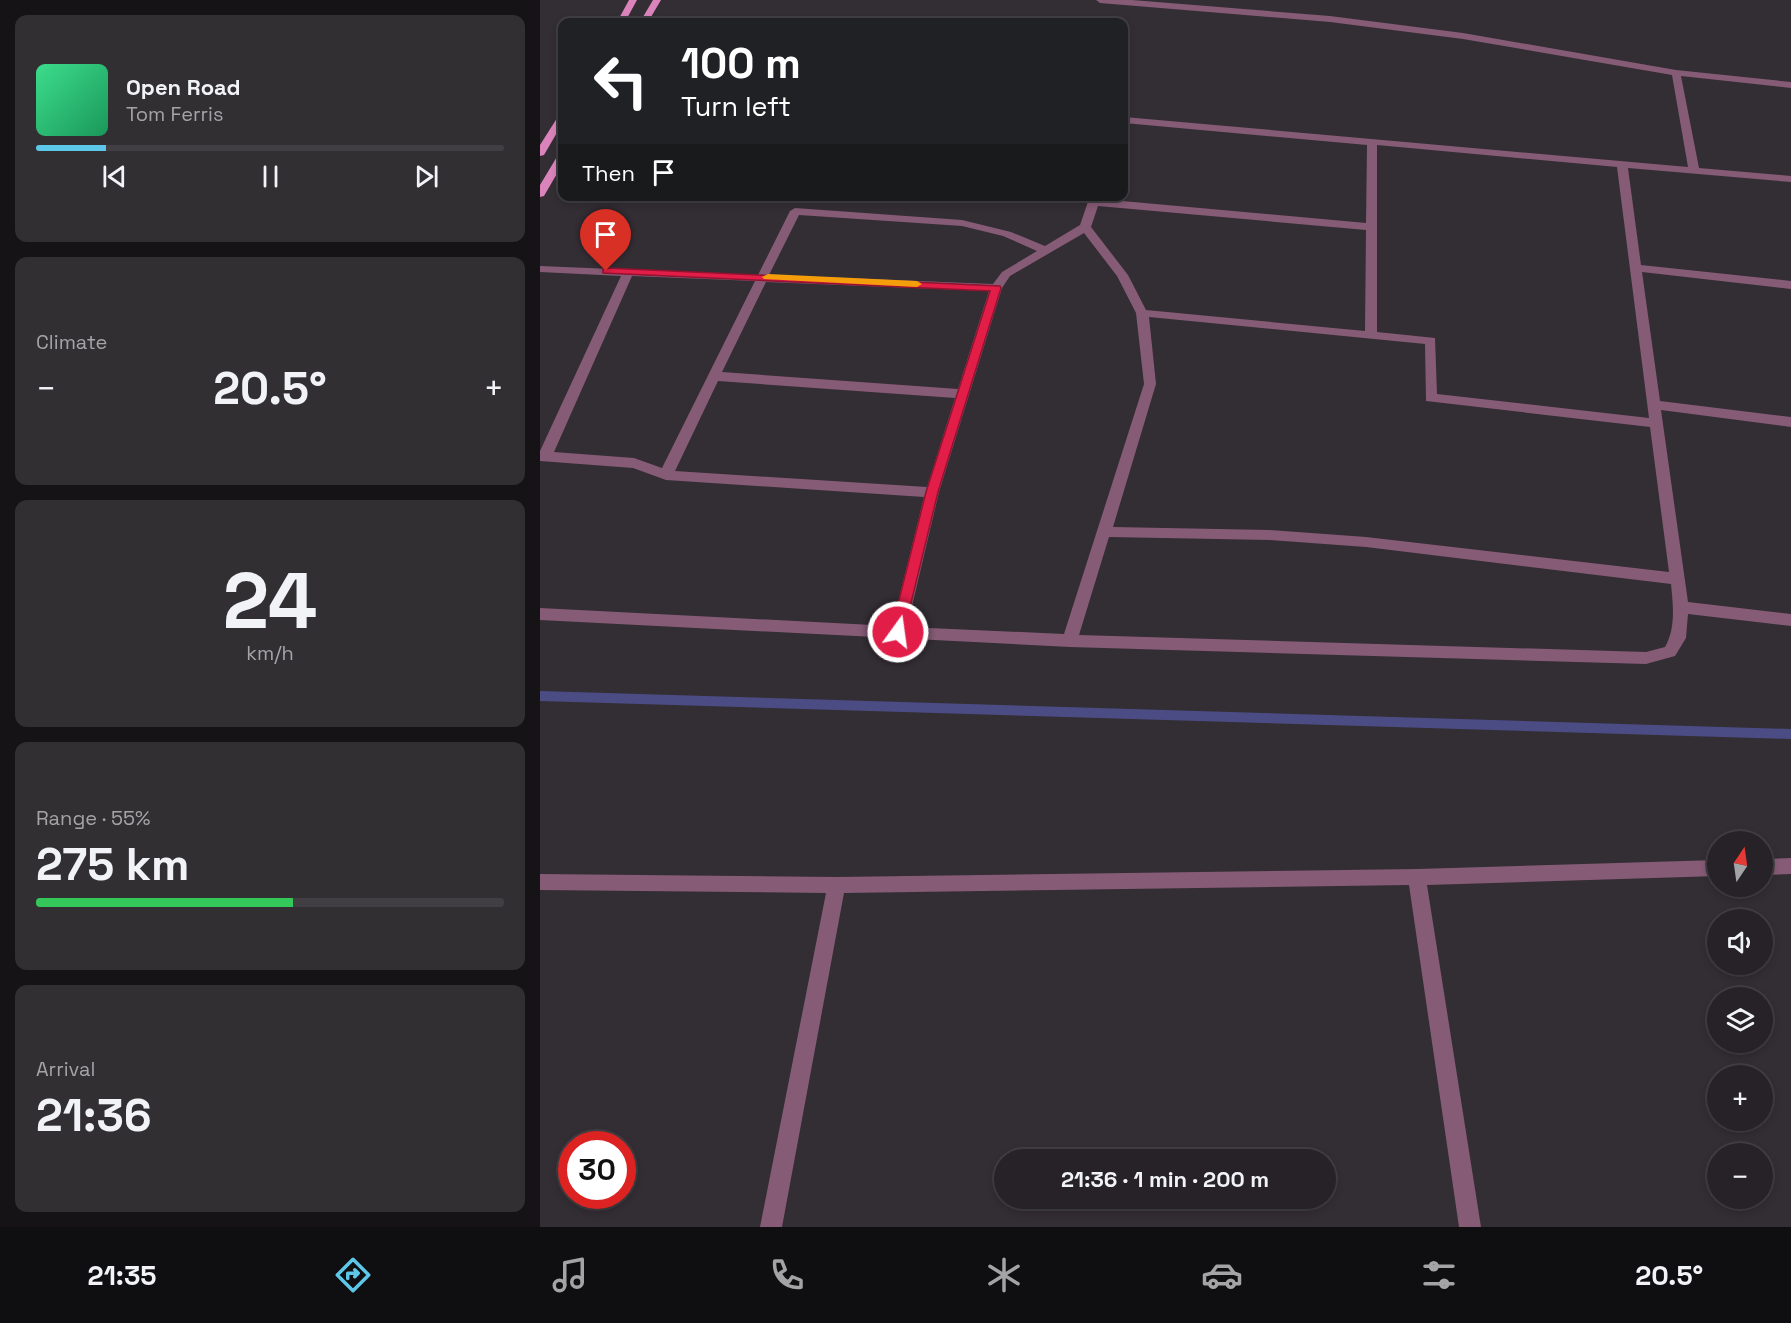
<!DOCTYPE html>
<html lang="en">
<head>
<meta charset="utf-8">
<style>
  body { margin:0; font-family:"Space Grotesk",sans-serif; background:#322f33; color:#f1f3f6; height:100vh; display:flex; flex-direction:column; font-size:22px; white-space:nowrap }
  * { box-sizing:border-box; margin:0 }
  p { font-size:20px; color:#a4a4a7 }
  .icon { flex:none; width:33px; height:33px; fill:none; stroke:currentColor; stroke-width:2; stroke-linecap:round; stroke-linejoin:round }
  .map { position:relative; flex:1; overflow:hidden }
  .sheet { display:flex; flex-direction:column; gap:15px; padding:15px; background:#151315; width:540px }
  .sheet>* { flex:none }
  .banner { position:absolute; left:18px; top:18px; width:570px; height:183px; border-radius:12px; box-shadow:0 3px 9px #0003,0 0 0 2px #423f44; background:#202124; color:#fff; overflow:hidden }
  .needle { width:39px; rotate:13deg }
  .controls { position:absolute; left:1167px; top:831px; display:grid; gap:12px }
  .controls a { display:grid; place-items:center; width:66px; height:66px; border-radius:50%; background:#262227; box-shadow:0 3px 9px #0003,0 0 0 2px #423f44; font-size:30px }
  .speed { position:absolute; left:18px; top:1131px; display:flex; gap:12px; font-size:30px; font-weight:700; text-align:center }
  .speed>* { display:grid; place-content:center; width:78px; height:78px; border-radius:50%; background:#262227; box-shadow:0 3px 9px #0003,0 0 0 2px #423f44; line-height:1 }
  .speed .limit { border:9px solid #d22; background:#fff; color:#111 }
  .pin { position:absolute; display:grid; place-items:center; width:51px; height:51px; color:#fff; margin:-62px -26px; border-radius:50% 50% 50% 0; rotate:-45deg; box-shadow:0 0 6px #0007 }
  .pin .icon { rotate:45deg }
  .me { position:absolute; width:66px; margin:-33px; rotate:14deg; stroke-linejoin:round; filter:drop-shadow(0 0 4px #0008) }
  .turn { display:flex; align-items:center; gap:21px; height:126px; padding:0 24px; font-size:27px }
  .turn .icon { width:78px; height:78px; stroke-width:2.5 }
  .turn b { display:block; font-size:42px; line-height:51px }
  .then { display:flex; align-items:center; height:57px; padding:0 24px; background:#0003; gap:12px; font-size:22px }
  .big { font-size:45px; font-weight:700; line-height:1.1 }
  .sheet .card { flex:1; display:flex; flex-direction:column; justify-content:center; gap:9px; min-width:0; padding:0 21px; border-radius:12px; background:#322f33 }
  .sheet .dial { align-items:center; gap:0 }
  .dial b { font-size:78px; line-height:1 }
  .song { display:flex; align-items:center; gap:18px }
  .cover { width:72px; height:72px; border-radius:9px; background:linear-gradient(135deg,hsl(150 70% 55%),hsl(150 70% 35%)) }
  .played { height:6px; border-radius:3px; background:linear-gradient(90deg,#5cc7e8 15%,#423f44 15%) }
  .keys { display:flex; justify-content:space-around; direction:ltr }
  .heat { display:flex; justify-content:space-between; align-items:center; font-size:33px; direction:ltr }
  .charge { height:9px; border-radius:4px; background:linear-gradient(90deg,#34c759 55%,#423f44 0) }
  .trip { position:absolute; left:454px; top:1149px; width:342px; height:60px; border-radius:30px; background:#262227; box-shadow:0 3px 9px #0003,0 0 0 2px #423f44; font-weight:700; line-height:60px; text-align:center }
  .dock { display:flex; height:96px; justify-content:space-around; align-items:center; background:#0f0e10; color:#a4a4a7 }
  .dock .icon { width:42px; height:42px }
  .dock .active { color:#5cc7e8 }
  .dock b { font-size:27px; color:#f1f3f6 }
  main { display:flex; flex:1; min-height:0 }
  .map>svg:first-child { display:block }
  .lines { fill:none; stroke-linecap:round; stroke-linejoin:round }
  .stream { fill:#4b4c84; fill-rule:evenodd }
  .minor { fill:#865b76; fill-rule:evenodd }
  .primary { fill:#db83bb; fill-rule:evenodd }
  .route { fill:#e11d48; stroke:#92132f; stroke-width:1.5 }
  .slow { fill:#f59e0b }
</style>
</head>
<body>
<main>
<section class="sheet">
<div class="card">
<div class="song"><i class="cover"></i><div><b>Open Road</b><p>Tom Ferris</p></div></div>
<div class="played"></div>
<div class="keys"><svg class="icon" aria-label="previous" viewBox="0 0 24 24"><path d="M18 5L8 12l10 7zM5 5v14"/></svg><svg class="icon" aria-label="pause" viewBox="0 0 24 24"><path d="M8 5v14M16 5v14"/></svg><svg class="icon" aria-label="next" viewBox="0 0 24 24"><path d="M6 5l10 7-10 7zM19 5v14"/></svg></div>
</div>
<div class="card"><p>Climate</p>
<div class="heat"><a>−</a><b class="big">20.5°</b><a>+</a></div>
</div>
<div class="card dial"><b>24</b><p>km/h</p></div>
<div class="card"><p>Range · 55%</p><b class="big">275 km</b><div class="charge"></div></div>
<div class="card"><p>Arrival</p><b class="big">21:36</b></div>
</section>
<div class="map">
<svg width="1251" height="1227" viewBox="0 0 1251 1227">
  <rect width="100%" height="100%" fill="#332d34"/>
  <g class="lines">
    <polygon class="stream" points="0,691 1251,729 1251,739 0,701"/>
    <g class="minor">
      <path d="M556,0H592L790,16L923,33L1136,70L1251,82V88L1141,76L1159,168L1251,176V182L1088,168L1101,265L1251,281V289L1102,272L1120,401L1251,417V427L1121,410L1148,602L1251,614V626L1148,614L1146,638L1135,656L1106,664L530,647L0,620V608L352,626L384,497L126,480L93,468L0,461V451L81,276L0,272V266L218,275L250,211L255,208L422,220L471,232L505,246L540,225L550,196H561L560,199L826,223L827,145L584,123V117L1148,167L1132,75L923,39L790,22L560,3ZM837,145L1077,167L1109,418L897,394L895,338L837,332ZM558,206L826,230L825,331L606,310L588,275L551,227ZM259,215L422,226L463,236L497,251L462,272L453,284L229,275ZM544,233L577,276L596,313L604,384L524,634L367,627L399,492L462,288L470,276ZM92,276L215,281L122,468L94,458L14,452ZM226,282L449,291L418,389L182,372ZM609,317L885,344L886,401L1110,427L1129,572L826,537L730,530L573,527L616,384ZM178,381L415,398L387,487L135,471ZM569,537L730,540L826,547L1131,584C1133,605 1136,628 1125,647L1106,652L539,635Z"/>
      <polygon points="1251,858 1251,874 1222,875 1222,859"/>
      <polygon points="1178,860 1178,876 887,885 941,1227 919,1227 869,885 304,893 242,1227 220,1227 286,893 0,890 0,874 297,877 877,869"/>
    </g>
    <g class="primary">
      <polygon points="89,0 97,0 85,22 77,22"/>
      <polygon points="113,0 121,0 108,22 100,22"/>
      <polygon points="22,114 22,124 4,155 0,156 0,145 19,115"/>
      <polygon points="22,154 22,165 4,196 0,197 0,185 18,155"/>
    </g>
  </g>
  <polygon class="route" points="66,268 460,286 461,288 398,492 363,636 353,636 351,632 386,492 450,291 63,273 63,269"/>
  <polygon class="slow" points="228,274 377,281 382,284 377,287 224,279 222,277"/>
</svg>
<div class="controls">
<a><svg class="needle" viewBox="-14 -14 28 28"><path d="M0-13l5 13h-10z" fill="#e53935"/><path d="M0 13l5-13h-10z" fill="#a4a4a7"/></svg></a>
<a><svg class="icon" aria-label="sound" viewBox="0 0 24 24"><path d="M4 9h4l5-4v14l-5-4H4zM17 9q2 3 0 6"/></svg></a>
<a><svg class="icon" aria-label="layers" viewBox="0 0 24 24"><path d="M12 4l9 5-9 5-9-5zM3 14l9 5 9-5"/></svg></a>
<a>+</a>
<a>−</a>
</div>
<div class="speed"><div class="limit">30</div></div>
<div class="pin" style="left:66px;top:271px;background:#d93025"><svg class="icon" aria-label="arrive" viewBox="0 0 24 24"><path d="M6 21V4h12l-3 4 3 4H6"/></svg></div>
<svg class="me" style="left:358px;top:632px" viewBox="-20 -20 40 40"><circle r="17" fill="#e11d48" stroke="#fff" stroke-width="3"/><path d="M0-11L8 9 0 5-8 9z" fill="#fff"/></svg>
<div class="trip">21:36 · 1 min · 200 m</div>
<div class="banner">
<div class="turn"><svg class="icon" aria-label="left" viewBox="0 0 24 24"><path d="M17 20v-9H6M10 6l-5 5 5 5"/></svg><div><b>100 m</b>Turn left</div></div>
<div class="then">Then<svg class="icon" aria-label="arrive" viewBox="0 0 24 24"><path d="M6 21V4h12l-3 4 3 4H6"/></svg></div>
</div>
</div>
</main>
<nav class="dock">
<b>21:35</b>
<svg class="icon active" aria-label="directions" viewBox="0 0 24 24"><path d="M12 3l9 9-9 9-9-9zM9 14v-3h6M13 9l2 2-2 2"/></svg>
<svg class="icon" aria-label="music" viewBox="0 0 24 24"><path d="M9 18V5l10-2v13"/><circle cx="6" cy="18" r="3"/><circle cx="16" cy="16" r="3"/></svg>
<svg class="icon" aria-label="phone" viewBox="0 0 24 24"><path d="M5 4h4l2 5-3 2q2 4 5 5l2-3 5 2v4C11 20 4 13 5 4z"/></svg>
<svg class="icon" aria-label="climate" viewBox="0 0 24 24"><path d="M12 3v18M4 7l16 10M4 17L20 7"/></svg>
<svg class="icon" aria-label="car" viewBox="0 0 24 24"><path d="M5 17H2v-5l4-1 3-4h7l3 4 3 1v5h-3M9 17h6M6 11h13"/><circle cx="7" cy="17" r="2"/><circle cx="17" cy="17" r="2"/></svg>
<svg class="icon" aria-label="filters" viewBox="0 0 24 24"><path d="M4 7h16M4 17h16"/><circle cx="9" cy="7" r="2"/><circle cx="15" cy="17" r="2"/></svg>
<b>20.5°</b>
</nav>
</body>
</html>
